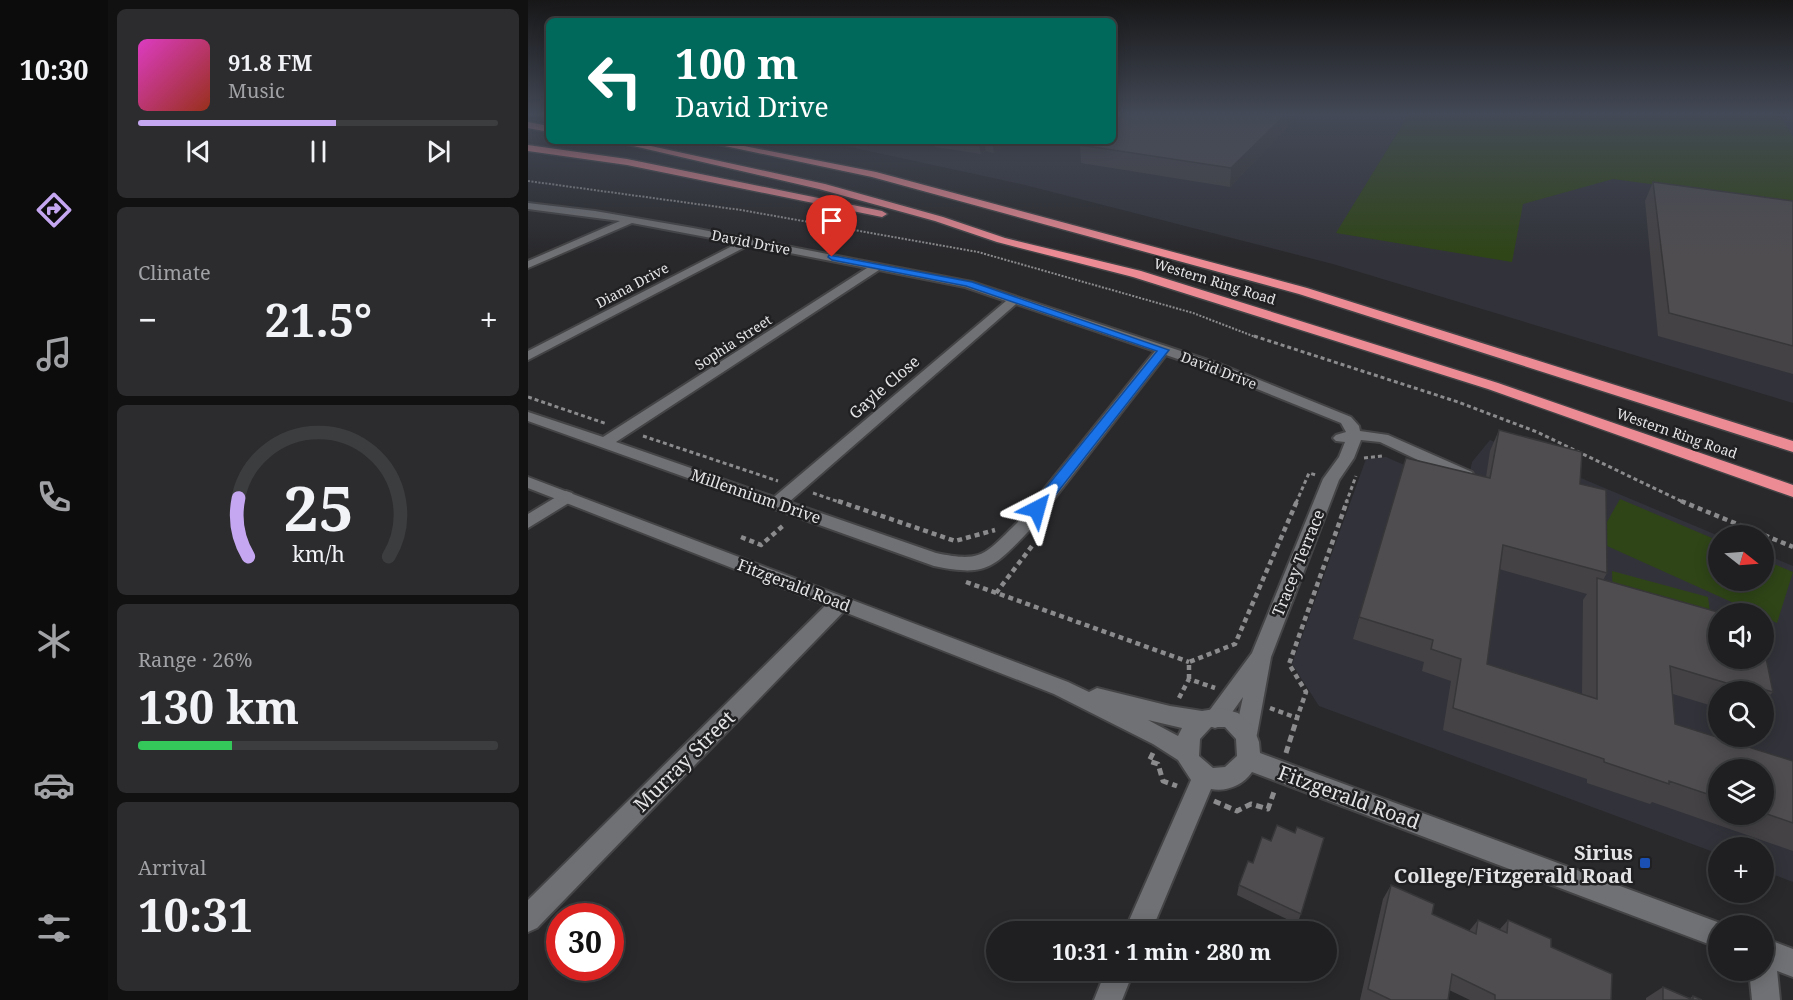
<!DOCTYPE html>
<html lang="en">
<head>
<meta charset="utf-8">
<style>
  body { margin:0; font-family:"Noto Serif",serif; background:#2c2c2e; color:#f1f3f6; height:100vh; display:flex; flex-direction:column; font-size:22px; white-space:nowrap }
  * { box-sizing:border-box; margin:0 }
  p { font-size:20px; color:#a1a2a5 }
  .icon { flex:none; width:33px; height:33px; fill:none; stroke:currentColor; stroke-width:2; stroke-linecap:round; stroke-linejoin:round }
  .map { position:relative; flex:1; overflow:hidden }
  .side { display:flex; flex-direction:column; gap:9px; padding:9px; background:#111112; width:420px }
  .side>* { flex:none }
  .banner { position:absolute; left:18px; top:18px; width:570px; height:126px; border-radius:9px; box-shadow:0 3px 15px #0003,0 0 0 2px #3c3d3f; background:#00695c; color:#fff; overflow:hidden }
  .needle { width:39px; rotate:107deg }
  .tools { position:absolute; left:1180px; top:525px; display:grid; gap:12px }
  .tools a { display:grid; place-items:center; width:66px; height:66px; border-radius:50%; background:#1f1f21; box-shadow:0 3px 15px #0003,0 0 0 2px #3c3d3f; font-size:30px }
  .speed { position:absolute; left:18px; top:903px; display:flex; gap:12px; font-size:30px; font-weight:700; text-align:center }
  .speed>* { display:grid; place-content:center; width:78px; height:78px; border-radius:50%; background:#1f1f21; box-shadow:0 3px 15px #0003,0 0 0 2px #3c3d3f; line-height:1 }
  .speed .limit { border:9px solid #d22; background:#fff; color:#111 }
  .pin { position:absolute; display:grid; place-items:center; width:51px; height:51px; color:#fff; margin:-62px -26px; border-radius:50% 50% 50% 0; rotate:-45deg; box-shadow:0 0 6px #0007 }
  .pin .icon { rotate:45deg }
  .me { position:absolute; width:66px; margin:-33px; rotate:39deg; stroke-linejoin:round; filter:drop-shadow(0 0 4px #0008) }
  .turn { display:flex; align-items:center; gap:21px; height:126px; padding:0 30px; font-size:27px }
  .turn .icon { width:78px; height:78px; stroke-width:2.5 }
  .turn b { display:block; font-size:42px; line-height:51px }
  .big { font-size:45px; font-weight:700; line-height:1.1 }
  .side .tile { flex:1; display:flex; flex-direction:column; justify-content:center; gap:9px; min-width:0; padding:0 21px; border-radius:9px; background:#2c2c2e }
  .side .dial { align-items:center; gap:0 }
  .dial svg { height:156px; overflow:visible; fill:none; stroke:#3c3d3f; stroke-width:7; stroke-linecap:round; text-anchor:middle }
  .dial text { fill:#f1f3f6; stroke:none }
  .song { display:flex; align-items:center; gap:18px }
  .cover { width:72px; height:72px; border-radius:9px; background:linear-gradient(135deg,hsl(310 70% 55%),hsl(10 70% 35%)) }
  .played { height:6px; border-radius:3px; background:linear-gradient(90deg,#c5a7f1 55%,#3c3d3f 55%) }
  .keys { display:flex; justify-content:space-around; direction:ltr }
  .heat { display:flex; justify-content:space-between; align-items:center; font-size:33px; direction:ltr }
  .charge { height:9px; border-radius:4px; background:linear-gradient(90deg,#34c759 26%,#3c3d3f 0) }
  .trip { position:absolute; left:458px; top:921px; width:351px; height:60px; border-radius:30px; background:#1f1f21; box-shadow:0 3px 15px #0003,0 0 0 2px #3c3d3f; font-weight:700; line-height:60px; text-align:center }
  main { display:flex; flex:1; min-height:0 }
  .menu { display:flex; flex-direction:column; width:108px; justify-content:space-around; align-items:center; background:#0c0c0d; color:#a1a2a5 }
  .menu .icon { width:42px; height:42px }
  .menu .current { color:#c5a7f1 }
  .menu b { font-size:27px; color:#f1f3f6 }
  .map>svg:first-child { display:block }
  .built { fill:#32333a; fill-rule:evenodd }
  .green { fill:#2f4517 }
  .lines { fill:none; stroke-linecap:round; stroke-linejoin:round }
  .minor-casing { stroke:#444446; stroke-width:4 }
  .tertiary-casing { stroke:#444446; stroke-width:4 }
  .motorway-casing { stroke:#444446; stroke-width:3 }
  .path-far3 { stroke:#8b8b8d; stroke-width:2; stroke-dasharray:2 1.5; stroke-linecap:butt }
  .path-far2 { stroke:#8b8b8d; stroke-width:3; stroke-dasharray:4 3; stroke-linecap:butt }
  .path-far1 { stroke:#8b8b8d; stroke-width:4.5; stroke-dasharray:5 4; stroke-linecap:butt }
  .path { stroke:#8b8b8d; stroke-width:5; stroke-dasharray:7 4.5; stroke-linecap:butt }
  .minor { fill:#707174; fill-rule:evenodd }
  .tertiary { fill:#707174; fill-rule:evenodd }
  .motorway { fill:#ed8b94; fill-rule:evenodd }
  .wall { fill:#444245; fill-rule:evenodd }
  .shaded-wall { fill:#373638 }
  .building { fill:#4f4d50; stroke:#373638; stroke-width:1.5 }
  .route { fill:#1a73e8; stroke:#114b97; stroke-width:1.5 }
  .transit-dot { fill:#1a4fb4; stroke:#202022; stroke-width:2 }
  .labels { text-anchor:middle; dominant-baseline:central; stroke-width:5; stroke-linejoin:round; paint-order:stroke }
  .far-street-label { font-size:14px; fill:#e4e4e6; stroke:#202022 }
  .street-label { font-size:16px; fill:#e4e4e6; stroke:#202022 }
  .near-street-label { font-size:20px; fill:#e4e4e6; stroke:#202022 }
  .near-poi-label { font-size:20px; font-weight:bold; fill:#e4e4e6; stroke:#202022; text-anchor:end }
</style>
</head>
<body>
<main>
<nav class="menu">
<b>10:30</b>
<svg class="icon current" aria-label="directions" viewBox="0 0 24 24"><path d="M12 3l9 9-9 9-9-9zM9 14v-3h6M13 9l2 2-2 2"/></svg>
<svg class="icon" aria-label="music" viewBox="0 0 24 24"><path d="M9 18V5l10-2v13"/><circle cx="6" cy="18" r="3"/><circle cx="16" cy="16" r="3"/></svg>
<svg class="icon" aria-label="phone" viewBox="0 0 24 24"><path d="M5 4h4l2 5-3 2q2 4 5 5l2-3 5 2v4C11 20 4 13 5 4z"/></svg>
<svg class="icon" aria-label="climate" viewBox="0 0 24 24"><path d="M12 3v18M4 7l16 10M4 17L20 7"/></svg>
<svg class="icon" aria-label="car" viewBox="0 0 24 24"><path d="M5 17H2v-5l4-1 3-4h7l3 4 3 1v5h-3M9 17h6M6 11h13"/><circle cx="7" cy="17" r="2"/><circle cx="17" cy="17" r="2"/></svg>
<svg class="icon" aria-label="filters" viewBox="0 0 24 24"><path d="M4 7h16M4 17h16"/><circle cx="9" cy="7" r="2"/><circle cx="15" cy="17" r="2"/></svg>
</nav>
<section class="side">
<div class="tile">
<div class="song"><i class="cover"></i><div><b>91.8 FM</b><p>Music</p></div></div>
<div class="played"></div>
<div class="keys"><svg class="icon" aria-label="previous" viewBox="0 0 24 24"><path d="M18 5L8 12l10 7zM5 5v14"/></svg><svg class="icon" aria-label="pause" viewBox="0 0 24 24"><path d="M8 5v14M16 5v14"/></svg><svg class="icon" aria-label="next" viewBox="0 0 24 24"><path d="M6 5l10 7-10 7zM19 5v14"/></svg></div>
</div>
<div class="tile"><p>Climate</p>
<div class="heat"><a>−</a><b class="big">21.5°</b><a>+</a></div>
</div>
<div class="tile dial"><svg viewBox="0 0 100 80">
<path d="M14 69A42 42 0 1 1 86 69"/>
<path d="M14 69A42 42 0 0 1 9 39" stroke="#c5a7f1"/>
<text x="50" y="56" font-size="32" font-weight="700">25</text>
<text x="50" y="72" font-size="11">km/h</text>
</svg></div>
<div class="tile"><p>Range · 26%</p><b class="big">130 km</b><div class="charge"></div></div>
<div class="tile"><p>Arrival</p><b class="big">10:31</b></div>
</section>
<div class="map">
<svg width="1265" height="1000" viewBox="0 0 1265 1000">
  <rect width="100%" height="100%" fill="#29292c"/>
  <g class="built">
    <polygon points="585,114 1265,114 1265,403 805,264 497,185 295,141 585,141"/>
    <path d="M962,440L1191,536V580H1236V554L1265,566V882L1236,871V848H1191V854L791,706L764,664L838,459L858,457L938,492L944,462ZM1191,614H1236V658H1191ZM1191,692H1236V736H1191ZM1191,770H1236V814H1191Z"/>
  </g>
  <g class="green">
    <polygon points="881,114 1252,114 1265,137 1265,203 1085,179 995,204 984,262 808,233"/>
    <polygon points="1092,499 1191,541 1191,580 1236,580 1236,560 1265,572 1249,623 1236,617 1236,614 1228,613 1068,541"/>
    <polygon points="1084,571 1180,597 1184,627 1085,599"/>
  </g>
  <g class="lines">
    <defs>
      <g id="minor">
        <path d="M0,203L67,211L165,228L444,282L692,364L823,417L831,426L832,431L860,435L944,472L946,476L944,480H932L852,442L833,440L826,458L811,480L743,657L729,734L726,741L718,744L710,741L707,734L715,697L695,725L687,728L679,725L676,718L724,653L795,479L811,457L817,442L808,441L805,438L808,435L818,432L813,423L682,370L638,355L501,531C465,568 459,577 406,566L0,421V412L75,437L339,268L221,245L0,360V351L210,243L104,223L0,268V261L92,221L0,209ZM351,270L437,287L478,301L246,497L88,442ZM488,304L627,351L489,523C457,554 455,563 408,553L261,502Z"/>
        <polygon points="38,491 44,493 46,497 44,501 0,528 0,514"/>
        <polygon points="312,596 319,598 321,603 319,608 9,928 0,932 0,900 305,598"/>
        <polygon points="1236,957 1245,960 1249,970 1252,1000 1224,1000 1221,970 1236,970"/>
      </g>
      <g id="tertiary">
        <path d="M0,477L540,682L561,692L569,688L642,706L674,711L693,708L710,713L725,726L731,742L732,753L1200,926H1191V948L724,772C715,785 699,792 683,789L623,932H596L663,780L650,760L625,744L526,694L0,488ZM620,720L654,728L650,736ZM683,727H697L708,739L709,756L697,767L685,768L671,756L672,739Z"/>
        <polygon points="1236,938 1265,949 1265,977 1236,966"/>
        <polygon points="578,970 606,970 594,1000 566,1000"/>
      </g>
      <g id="motorway">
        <polygon points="0,122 21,126 21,132 0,128"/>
        <polygon points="84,141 100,141 297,184 415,217 477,238 613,271 970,383 1265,485 1265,497 960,389 605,277 469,242 407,221 291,189"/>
        <polygon points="173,141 191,141 348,172 779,288 1265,441 1265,452 771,294 344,177"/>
        <polygon points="0,145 99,159 354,211 359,214 354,217 99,165 0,151"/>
      </g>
    </defs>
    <use href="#minor" class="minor-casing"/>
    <use href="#tertiary" class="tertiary-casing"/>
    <use href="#motorway" class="motorway-casing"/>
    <polyline class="path-far3" points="0,181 213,210 450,252 665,313 730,338"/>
    <g class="path-far2">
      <polyline points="726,336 930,402 1009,432 1157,503"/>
      <polyline points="0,397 79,424"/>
      <polyline points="115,436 250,481"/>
      <polyline points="836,458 855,456"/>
      <polyline points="285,493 314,503"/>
      <polyline points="768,503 781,473 788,475"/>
      <polyline points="818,503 828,476"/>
    </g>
    <g class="path-far1">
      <polyline points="310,501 427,541 467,530"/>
      <polyline points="1153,501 1265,547"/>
      <polyline points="213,537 233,545 257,524"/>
      <polyline points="438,582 661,662"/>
      <polyline points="468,593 504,546"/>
      <polyline points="661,679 661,662 707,644 769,501"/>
      <polyline points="651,698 661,679 687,688"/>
      <polyline points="742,708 769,718 778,692 761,664 819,501"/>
    </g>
    <g class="path">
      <polyline points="767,717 769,717"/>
      <polyline points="625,753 621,761 630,764 635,781 649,786"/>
      <polyline points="758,753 769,718"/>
      <polyline points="686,801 709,811 723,804 740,809 747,789"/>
    </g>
    <use href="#minor" class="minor"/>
    <use href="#tertiary" class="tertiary"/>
    <use href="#motorway" class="motorway"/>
  </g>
  <g class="wall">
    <polygon points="598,114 772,114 702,187 553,163 552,145"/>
    <polygon points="405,141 486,141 466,153 458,151 453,154 407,147"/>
    <polygon points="1125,182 1265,201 1265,374 1130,336 1117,201"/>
    <path d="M971,430L1052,484L1079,573L1075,580L1245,692L1236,701V692H1191V708L1145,694L1147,724L1265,761V851L1124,802L1122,804L1059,783V779L915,730L923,681L894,671L896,662L825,639L878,458L958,477L962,451ZM971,569L1059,594L1055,600L1054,694L959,664ZM1191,770H1236V814H1191Z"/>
    <polygon points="711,885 773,914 769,924 709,895"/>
    <polygon points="863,885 904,914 941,931 950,920 972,929 980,920 1023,947 1083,1000 942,1000 921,990 920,1000 832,1000 855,899"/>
    <polygon points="1135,987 1162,998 1165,996 1174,1000 1118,1000 1118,998"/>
  </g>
  <g class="shaded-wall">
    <polygon points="758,114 772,114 702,187 703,168"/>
    <polygon points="450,141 456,141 458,151 453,154"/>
    <polygon points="464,141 486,141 466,153"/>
  </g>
  <g class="building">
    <polygon points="598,114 758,114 703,168 552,145 557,141 585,141 585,123"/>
    <polygon points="1125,182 1265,201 1265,346 1141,313"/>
    <polygon points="971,430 1054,452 1052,484 1078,490 1079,573 975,545 959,664 1069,699 1069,578 1197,614 1191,614 1191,658 1236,658 1236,648 1245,692 1234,689 1234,692 1228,692 1142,666 1147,724 1265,761 1265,823 1236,813 1236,770 1191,770 1191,798 1141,781 1141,784 1076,762 1076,759 925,708 933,659 903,649 905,640 831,617 878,458 962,478"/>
    <polygon points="749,825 767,833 769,827 796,838 773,914 711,885 720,861 725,863 734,837 743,841"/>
    <polygon points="863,885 906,904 904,914 948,934 950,920 979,933 980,920 1023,939 1023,947 1084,974 1083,1000 967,1000 967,995 924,974 920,1000 863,1000 840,989"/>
    <polygon points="1135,987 1165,1000 1165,996 1174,1000 1135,1000"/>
  </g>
  <linearGradient id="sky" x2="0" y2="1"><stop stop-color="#171718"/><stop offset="0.45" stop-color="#434956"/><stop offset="1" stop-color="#434956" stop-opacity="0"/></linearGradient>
  <rect width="1265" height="254" fill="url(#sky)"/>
  <polygon class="route" points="301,255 444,282 641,350 514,512 509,514 502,509 504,505 629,351 438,286 304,260 300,257"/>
  <rect class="transit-dot" x="1111" y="857" width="12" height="12" rx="3"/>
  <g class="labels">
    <g class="far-street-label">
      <text transform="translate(223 242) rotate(11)">David Drive</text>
      <text transform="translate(687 281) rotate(17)">Western Ring Road</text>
      <text transform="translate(104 285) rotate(-28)">Diana Drive</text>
      <text transform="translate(205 342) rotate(-33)">Sophia Street</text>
      <text transform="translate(691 370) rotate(21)">David Drive</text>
      <text transform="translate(1149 433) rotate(19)">Western Ring Road</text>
    </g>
    <g class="street-label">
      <text transform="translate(356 387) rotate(-41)">Gayle Close</text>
      <text transform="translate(228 496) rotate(19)">Millennium Drive</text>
      <text transform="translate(770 563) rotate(-68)">Tracey Terrace</text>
      <text transform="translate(266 585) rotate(21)">Fitzgerald Road</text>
    </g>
    <g class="near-street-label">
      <text transform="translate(156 761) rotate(-45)">Murray Street</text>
      <text transform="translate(821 797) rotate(20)">Fitzgerald Road</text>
    </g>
    <g class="near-poi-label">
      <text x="1105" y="852">Sirius<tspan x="1105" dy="23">College/Fitzgerald Road</tspan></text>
    </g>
  </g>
</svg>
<div class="tools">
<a><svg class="needle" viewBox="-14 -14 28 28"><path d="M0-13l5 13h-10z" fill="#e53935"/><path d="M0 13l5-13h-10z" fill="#a1a2a5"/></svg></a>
<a><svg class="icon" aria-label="sound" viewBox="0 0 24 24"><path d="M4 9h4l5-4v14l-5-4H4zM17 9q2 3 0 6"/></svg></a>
<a><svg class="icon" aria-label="search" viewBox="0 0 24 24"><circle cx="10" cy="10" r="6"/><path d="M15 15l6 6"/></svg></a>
<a><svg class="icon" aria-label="layers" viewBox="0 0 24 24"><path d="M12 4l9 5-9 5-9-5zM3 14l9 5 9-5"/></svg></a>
<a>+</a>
<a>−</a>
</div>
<div class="speed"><div class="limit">30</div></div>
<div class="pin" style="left:304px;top:257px;background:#d93025"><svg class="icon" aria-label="arrive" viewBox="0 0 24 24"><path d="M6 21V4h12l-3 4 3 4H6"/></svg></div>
<svg class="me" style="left:509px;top:509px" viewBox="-20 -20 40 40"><path d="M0-17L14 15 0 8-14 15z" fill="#1a73e8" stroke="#fff" stroke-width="4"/></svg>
<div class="trip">10:31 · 1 min · 280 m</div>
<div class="banner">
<div class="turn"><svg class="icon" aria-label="left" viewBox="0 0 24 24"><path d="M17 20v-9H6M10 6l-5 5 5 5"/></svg><div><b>100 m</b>David Drive</div></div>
</div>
</div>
</main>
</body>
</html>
